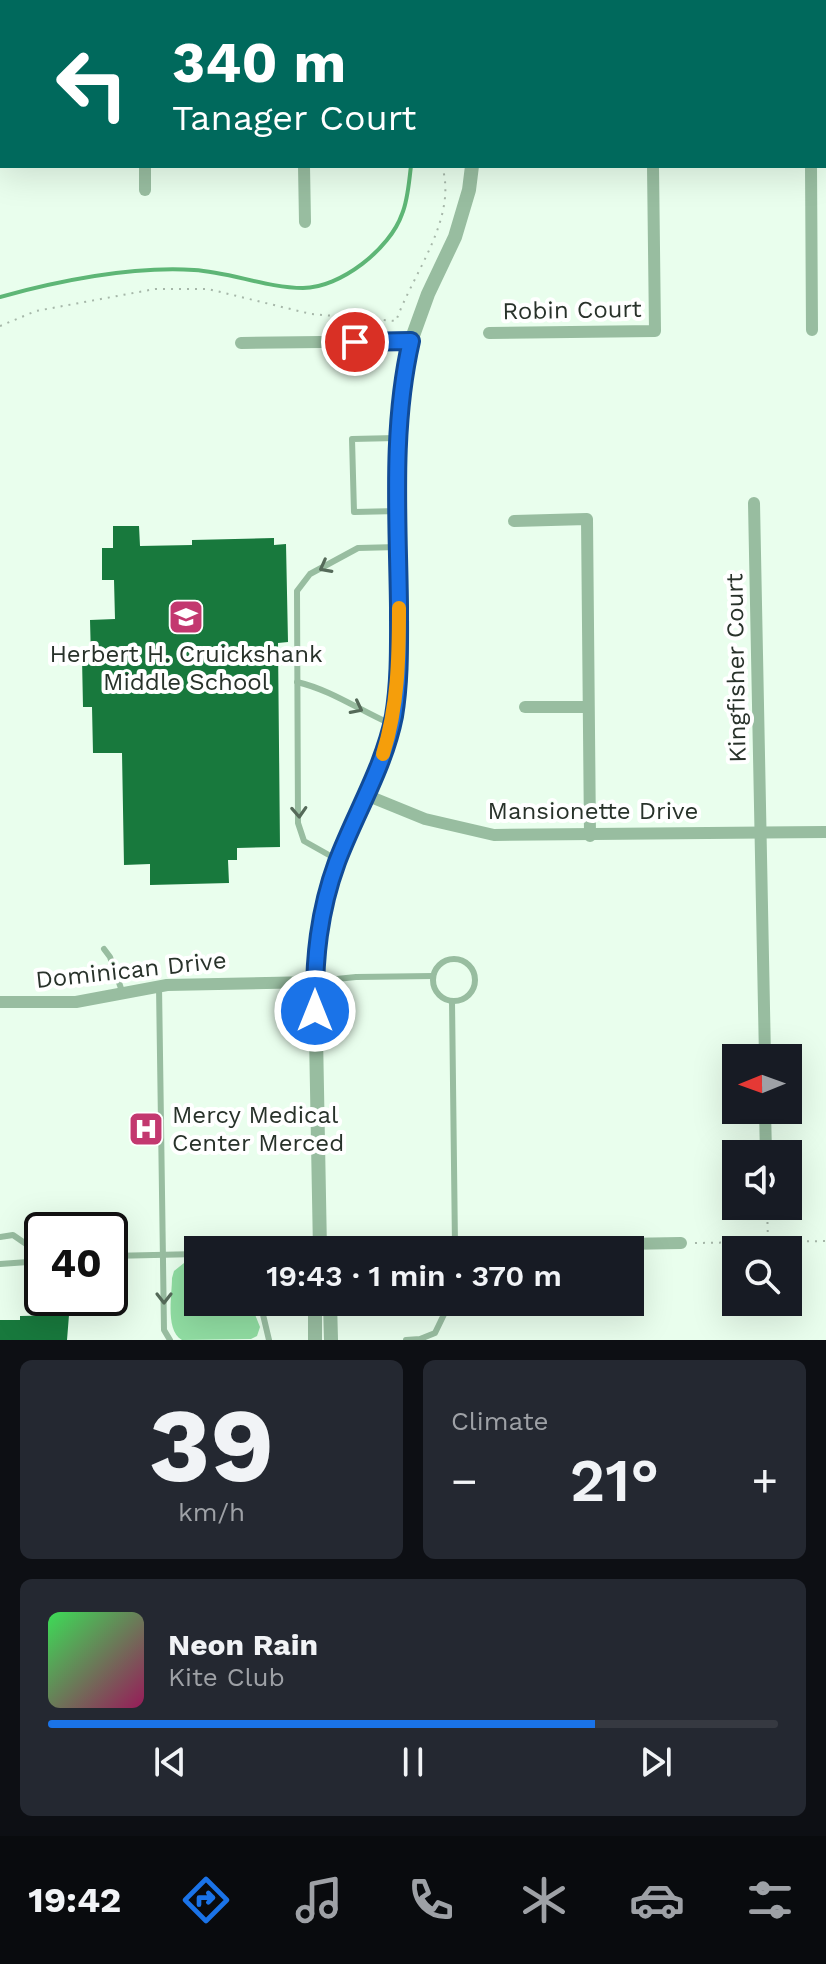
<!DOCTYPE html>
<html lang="en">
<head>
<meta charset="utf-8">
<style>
  body { margin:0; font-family:"Work Sans",sans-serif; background:#242831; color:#f1f3f6; height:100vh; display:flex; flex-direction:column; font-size:30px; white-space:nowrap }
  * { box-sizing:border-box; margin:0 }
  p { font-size:26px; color:#9ea1a6 }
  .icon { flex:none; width:44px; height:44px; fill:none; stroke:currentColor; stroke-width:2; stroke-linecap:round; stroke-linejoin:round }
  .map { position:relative; height:1340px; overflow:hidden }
  .drawer { display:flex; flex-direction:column; gap:20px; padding:20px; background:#0d0f14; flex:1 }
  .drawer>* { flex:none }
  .hud { position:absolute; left:0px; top:0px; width:826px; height:168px; box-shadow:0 8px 32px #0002; background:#00695c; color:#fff; overflow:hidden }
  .needle { width:52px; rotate:269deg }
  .buttons { position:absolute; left:722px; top:1044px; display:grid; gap:16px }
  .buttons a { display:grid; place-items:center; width:80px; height:80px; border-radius:0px; background:#171b24; box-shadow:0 8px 32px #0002; font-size:40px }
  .speed { position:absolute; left:24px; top:1212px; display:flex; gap:16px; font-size:40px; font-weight:700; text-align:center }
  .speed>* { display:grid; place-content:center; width:104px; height:104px; border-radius:50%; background:#171b24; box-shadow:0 8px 32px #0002; line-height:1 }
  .speed .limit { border:4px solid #111; border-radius:12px; background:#fff; color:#111 }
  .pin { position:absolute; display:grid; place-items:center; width:68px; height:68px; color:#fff; margin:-34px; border:4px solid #fff; border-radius:50%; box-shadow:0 2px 8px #0007 }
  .me { position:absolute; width:88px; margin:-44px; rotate:0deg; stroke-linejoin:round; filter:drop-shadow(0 0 6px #0008) }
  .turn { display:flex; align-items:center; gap:28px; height:168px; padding:0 40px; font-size:36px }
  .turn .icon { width:104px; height:104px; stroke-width:2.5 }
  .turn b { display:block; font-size:56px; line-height:68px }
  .big { font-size:60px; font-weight:600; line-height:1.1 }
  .drawer .widget { flex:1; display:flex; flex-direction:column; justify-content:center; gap:12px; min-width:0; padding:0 28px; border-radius:12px; background:#242831 }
  .drawer .dial { align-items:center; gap:0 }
  .dial b { font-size:104px; line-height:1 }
  .song { display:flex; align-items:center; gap:24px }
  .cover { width:96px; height:96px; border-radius:12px; background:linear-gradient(135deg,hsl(130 70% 55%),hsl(330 70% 35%)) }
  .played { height:8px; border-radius:4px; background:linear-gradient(90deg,#1a73e8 75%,#363941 75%) }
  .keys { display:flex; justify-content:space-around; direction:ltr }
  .heat { display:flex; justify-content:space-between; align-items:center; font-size:44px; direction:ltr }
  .drawer .tiles { flex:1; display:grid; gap:20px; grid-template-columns:1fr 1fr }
  .widget:last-child { grid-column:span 2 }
  .trip { position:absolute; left:184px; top:1236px; width:460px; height:80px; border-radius:0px; background:#171b24; box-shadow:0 8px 32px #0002; font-weight:600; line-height:80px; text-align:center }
  .dock { display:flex; height:128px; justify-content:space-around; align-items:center; background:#090b0e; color:#9ea1a6 }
  .dock .icon { width:56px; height:56px }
  .dock .current { color:#1a73e8 }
  .dock b { font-size:36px; color:#f1f3f6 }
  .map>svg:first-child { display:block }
  .green { fill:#90dda2 }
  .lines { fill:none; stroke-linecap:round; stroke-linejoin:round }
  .stream { stroke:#5eb676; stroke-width:4 }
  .building { fill:#18793d }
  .path { stroke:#a6b7a9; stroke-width:2; stroke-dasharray:2 6; stroke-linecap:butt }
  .service { stroke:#98bda0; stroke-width:6 }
  .minor { stroke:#98bda0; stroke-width:12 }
  .tertiary { stroke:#98bda0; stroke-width:14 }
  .oneway { stroke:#556a59 }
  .route-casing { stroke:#114b97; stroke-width:20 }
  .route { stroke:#1a73e8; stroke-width:14 }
  .slow { stroke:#f59e0b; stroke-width:14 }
  .labels { text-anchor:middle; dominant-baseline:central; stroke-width:8; stroke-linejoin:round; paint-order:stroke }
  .street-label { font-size:24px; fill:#28322a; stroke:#fff }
  .poi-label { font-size:24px; fill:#28322a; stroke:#fff }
</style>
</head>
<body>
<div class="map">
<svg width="826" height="1340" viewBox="0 0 826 1340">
  <rect width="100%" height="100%" fill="#e9feed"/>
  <path class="green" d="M184,1263H198V1302H250L260,1327L257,1336L251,1339L182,1340C165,1330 172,1296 172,1278L174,1271Z"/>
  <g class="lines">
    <g class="stream">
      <polyline points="416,2 416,0"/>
      <path d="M0,297C62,280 130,266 194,270C230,272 267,288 303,288C340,288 390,249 402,214C408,200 409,181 411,166"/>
    </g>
  </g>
  <g class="building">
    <polygon points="113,526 139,526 140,546 192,545 192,540 274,538 274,545 286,544 288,642 278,643 280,847 237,848 237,860 228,860 229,883 150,885 150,864 124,865 122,753 93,753 92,707 83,707 82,658 91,658 90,620 115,619 114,580 102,580 102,548 113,548"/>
    <polygon points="69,1315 67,1340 0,1340 0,1320 20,1320 20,1316"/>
  </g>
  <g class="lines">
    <g class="path">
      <polyline points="435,2 436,0"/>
      <path d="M0,326L36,311L155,289H208L311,314L396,321C413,273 458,218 442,166"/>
      <polyline points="767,1206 768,1241"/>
      <polyline points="695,1243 826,1241"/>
    </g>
    <g class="service">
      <polyline points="396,438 352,439 354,512 398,511"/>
      <path d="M297,682C331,690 359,710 391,724"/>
      <polyline points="336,859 304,841 298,823 297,591 310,574 358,548 398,547"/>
      <polyline points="104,949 110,957 123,994"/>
      <circle cx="454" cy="980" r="21"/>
      <polyline points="317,981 356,977 433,976"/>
      <polyline points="159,986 164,1330 170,1340"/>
      <polyline points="452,1001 455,1246"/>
      <polyline points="0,1237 13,1235 42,1255"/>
      <polyline points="294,1250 321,1249"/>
      <polyline points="110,1256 198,1254"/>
      <polyline points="0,1264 42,1261"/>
      <polyline points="260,1302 269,1340"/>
      <polyline points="406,1340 420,1339 435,1333 450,1302"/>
    </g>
    <g class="minor">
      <polyline points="473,0 474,2"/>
      <polyline points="809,0 809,2"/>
      <polyline points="304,166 305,222"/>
      <polyline points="811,166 812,330"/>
      <polyline points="145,190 145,166"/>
      <polyline points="489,333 655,331 653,166"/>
      <polyline points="241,343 411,341"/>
      <polyline points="754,503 765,1058"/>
      <polyline points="514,521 587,519 590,836"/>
      <polyline points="525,707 587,707"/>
      <polyline points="366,795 425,819 494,835 826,832"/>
      <polyline points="0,1002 76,1002 167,985 315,982"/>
      <polyline points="765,1110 766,1154"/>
      <polyline points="321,1249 681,1243"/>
    </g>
    <g class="tertiary">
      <polyline points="3,0 3,2"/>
      <polyline points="824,52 826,52"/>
      <polyline points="320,1250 315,982 317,936 338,860 383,753 394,717 399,670 397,438 402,380 411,341 428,294 455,237 469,190 472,166"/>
      <polyline points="315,1302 315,1340"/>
      <polyline points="330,1302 331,1340"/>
    </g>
  </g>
  <defs><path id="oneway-chevron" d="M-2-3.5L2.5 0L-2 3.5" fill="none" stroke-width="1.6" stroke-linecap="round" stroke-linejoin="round" transform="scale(2)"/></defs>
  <g class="oneway">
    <use href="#oneway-chevron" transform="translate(325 567) rotate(152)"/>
    <use href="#oneway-chevron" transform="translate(357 708) rotate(27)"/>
    <use href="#oneway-chevron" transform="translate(299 812) rotate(87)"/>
    <use href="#oneway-chevron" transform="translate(164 1298) rotate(90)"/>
  </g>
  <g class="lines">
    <defs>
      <path id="route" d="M315,1011C314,959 319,911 337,862C355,814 384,767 394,716C400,680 399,643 399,607C398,518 391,428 411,341L355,342"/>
    </defs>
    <use href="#route" class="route-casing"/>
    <use href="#route" class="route"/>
    <path class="slow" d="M383,754C398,706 399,659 399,608"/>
  </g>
  <defs>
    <symbol id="school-square" viewBox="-11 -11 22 22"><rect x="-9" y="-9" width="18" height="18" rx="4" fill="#c3386f" stroke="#fff"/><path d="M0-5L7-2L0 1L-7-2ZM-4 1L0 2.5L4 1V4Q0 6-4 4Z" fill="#fff"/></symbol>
    <symbol id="hospital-square" viewBox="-11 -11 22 22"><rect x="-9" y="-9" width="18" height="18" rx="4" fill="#c3386f" stroke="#fff"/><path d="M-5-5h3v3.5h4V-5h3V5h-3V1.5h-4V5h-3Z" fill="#fff"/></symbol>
  </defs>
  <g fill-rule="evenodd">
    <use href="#school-square" x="166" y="597" width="40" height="40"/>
    <use href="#hospital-square" x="126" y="1109" width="40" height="40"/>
  </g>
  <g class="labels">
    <g class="street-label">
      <text transform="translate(572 310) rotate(-1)">Robin Court</text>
      <text transform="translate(736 668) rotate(-91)">Kingfisher Court</text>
      <text x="593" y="811">Mansionette Drive</text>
      <text transform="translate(131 970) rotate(-6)">Dominican Drive</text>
    </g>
    <g class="poi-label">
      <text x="186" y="654">Herbert H. Cruickshank<tspan x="186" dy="28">Middle School</tspan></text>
      <text x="172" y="1115" text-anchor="start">Mercy Medical<tspan x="172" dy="28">Center Merced</tspan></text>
    </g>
  </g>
</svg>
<div class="buttons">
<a><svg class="needle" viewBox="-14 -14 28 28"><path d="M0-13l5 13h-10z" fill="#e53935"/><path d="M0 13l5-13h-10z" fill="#9ea1a6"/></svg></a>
<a><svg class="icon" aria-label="sound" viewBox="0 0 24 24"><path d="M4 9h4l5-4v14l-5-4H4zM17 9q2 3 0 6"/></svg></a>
<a><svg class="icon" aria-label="search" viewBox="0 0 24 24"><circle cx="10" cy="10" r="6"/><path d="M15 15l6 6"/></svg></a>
</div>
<div class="speed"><div class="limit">40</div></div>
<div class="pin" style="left:355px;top:342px;background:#d93025"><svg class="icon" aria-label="arrive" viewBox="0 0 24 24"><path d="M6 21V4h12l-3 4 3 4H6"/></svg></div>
<svg class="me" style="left:315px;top:1011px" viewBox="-20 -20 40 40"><circle r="17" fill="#1a73e8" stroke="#fff" stroke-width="3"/><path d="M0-11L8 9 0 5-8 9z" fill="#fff"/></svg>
<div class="trip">19:43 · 1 min · 370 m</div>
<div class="hud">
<div class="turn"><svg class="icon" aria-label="left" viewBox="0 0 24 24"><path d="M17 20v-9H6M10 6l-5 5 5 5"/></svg><div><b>340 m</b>Tanager Court</div></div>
</div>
</div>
<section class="drawer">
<div class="tiles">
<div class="widget dial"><b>39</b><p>km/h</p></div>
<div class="widget"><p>Climate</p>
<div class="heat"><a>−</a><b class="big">21°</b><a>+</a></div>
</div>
<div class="widget">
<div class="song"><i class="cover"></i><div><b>Neon Rain</b><p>Kite Club</p></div></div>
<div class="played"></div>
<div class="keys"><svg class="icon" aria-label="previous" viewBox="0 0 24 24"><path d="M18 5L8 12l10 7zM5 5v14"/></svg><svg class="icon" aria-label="pause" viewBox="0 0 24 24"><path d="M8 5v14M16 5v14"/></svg><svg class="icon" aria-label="next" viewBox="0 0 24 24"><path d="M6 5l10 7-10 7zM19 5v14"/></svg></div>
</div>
</div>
</section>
<nav class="dock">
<b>19:42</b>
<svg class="icon current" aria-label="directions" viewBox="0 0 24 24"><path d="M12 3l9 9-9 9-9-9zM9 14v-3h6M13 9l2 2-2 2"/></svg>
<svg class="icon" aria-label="music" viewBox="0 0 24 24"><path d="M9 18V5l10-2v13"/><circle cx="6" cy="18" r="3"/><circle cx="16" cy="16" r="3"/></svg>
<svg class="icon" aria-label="phone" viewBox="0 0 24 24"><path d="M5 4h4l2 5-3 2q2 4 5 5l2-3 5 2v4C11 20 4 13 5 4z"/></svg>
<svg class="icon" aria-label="climate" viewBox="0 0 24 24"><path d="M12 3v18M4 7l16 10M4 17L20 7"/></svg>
<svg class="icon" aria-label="car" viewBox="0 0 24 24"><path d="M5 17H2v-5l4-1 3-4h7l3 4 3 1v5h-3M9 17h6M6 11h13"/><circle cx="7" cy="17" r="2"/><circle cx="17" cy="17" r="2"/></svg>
<svg class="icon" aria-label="filters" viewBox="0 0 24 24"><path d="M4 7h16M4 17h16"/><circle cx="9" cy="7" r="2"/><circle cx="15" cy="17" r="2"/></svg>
</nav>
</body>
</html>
